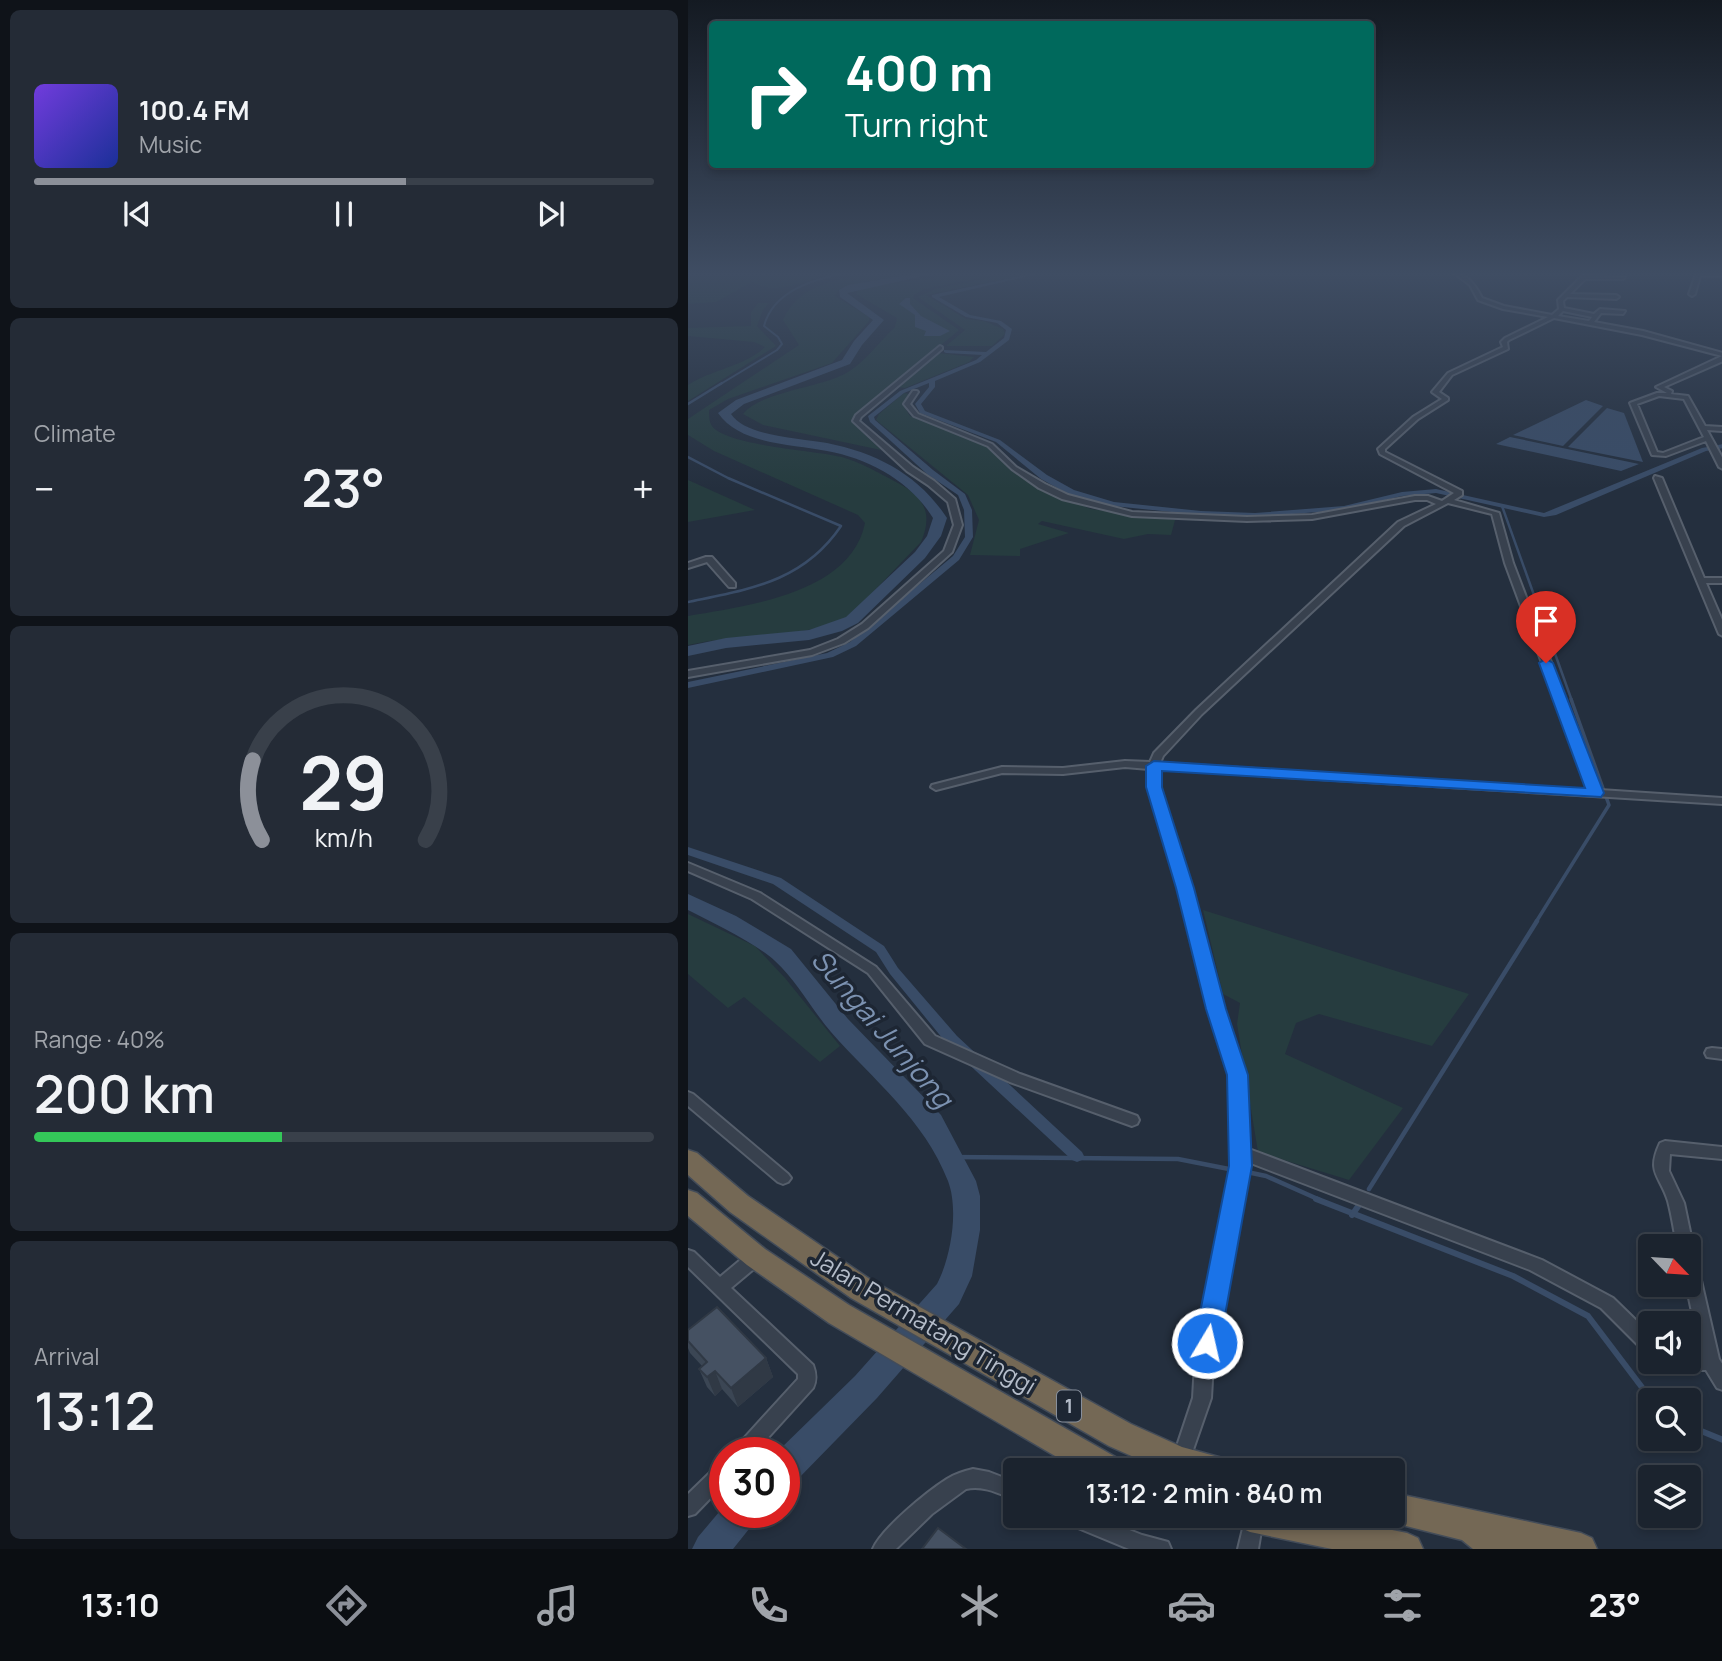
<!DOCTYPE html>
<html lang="en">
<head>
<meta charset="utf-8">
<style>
  body { margin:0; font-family:Manrope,sans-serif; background:#242b36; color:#f1f3f6; height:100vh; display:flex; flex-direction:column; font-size:26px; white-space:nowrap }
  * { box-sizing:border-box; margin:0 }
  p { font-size:23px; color:#a0a4aa }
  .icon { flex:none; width:38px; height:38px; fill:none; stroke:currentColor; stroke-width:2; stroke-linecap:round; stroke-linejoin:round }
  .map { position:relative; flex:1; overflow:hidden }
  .drawer { display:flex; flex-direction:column; gap:10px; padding:10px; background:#0f1319; width:688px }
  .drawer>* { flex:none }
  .top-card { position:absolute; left:21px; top:21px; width:665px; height:147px; border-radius:7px; box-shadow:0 4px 10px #0003,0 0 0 2px #39404a; background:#00695c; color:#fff; overflow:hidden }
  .needle { width:46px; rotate:115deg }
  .tools { position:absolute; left:950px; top:1234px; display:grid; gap:14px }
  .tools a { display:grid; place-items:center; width:63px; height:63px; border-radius:7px; background:#1b232e; box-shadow:0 4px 10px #0003,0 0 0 2px #39404a; font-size:35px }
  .speed { position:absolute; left:21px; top:1437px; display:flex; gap:14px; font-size:35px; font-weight:700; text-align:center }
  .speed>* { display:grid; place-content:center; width:91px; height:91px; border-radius:50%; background:#1b232e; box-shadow:0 4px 10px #0003,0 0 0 2px #39404a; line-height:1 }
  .speed .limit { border:10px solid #d22; background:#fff; color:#111 }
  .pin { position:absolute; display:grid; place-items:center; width:60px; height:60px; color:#fff; margin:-72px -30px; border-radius:50% 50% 50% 0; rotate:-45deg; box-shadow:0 0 7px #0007 }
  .pin .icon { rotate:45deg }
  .me { position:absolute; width:77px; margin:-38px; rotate:9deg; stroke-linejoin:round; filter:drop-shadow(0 0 5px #0008) }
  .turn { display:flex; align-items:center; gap:24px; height:147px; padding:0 21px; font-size:32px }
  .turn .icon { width:91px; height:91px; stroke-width:2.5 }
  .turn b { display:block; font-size:49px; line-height:60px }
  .big { font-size:52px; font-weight:600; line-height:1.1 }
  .drawer .widget { flex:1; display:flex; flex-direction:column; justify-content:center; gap:10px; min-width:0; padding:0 24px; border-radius:10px; background:#242b36 }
  .drawer .dial { align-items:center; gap:0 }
  .dial svg { height:182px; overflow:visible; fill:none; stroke:#39404a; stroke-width:7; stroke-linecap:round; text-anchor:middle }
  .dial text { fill:#f1f3f6; stroke:none }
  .song { display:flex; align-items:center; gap:21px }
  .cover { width:84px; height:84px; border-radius:10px; background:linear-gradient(135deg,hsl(260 70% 55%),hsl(230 70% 35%)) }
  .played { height:7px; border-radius:4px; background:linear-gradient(90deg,#8c9099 60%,#39404a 60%) }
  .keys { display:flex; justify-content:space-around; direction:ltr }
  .heat { display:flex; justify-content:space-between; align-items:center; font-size:38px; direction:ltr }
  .charge { height:10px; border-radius:5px; background:linear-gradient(90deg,#34c759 40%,#39404a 0) }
  .trip { position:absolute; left:315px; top:1458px; width:402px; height:70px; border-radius:7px; background:#1b232e; box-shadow:0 4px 10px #0003,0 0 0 2px #39404a; font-weight:600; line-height:70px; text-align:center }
  .tab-bar { display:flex; height:112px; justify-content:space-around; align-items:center; background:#0b0e12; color:#a0a4aa }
  .tab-bar .icon { width:49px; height:49px }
  .tab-bar .current { color:#8c9099 }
  .tab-bar b { font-size:32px; color:#f1f3f6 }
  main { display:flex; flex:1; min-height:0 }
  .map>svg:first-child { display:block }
  .green { fill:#263c3f }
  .water { fill:#394c67 }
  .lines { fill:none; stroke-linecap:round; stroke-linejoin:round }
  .stream-far4 { stroke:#394c67; stroke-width:2 }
  .stream-far3 { stroke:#394c67; stroke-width:2.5 }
  .stream-far2 { stroke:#394c67; stroke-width:3.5 }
  .stream-far1 { stroke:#394c67; stroke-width:4.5 }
  .stream { stroke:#394c67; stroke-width:6 }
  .canal { fill:#394c67; fill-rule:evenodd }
  .river { fill:#394c67; fill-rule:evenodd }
  .minor-casing { stroke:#565f6c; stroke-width:4 }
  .highway-casing { stroke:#434c59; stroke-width:3 }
  .minor { fill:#38414e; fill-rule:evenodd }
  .highway { fill:#746855; fill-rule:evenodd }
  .wall { fill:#3b4654 }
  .shaded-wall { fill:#303945 }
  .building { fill:#455162; stroke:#303945; stroke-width:2 }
  .route { fill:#1a73e8; stroke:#114b97; stroke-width:2 }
  .labels { text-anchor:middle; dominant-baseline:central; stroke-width:7; stroke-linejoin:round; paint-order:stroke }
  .shield { fill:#1d2633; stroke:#878f9c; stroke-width:2 }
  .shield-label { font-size:19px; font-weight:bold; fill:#b4bcc9 }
  .near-street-label { font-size:24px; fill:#b4bcc9; stroke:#1d2633 }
  .near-water-label { font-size:28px; font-style:italic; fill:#7c92b1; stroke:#1d2633 }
</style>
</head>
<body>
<main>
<section class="drawer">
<div class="widget">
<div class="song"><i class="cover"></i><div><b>100.4 FM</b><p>Music</p></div></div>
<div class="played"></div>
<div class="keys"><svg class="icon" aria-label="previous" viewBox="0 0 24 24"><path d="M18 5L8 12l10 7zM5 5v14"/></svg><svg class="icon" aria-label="pause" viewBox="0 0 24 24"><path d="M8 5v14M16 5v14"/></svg><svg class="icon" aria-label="next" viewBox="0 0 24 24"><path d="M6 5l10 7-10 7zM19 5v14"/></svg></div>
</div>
<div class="widget"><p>Climate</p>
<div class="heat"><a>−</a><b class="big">23°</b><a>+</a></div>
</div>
<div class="widget dial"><svg viewBox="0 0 100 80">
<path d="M14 69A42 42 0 1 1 86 69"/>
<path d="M14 69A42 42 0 0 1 10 34" stroke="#8c9099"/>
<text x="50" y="56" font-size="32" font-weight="700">29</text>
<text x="50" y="72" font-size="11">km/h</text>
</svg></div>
<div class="widget"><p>Range · 40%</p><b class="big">200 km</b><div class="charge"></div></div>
<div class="widget"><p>Arrival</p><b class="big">13:12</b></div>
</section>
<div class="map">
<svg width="1035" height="1549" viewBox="0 0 1035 1549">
  <rect width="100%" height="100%" fill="#242f3e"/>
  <g class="green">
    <path d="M0,273H148C118,278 93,298 64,282L28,302L0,304Z"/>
    <path d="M183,273H236L174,282L150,290L147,296L181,317V321L144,363L40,399L21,410C21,415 21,422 24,426C39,446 126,450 154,457C172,462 191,473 208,482C235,496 246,512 233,542L161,617C113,640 52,633 0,645V616C57,606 163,594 177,523L170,515L26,451L0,435V419L111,345L95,320C110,285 149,279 183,273Z"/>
    <path d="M275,273H318L236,289L226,295L225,298L271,330L165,419V423L193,450L75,425L55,414C73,391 134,388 160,372C177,362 192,341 207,327L209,318L168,294L172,288Z"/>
    <polygon points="325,273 346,273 238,295 278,319 296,321 315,329 317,334 304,346 258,346 277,330 230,297 247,289"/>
    <path d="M70,303H81L75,310L69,326L88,346L0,401V385C24,369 55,367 77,347L66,342L0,336V328L63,326V312Z"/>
    <polygon points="250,353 286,357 281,362 217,388 209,387"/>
    <polygon points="216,393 221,394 215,405 222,416 300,446 322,470 350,488 403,509 487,520 483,535 460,534 436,539 354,521 350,524 381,533 332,549 332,556 282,555 291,520 280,495 188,420 191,414"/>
    <polygon points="0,480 67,510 0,522"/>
    <polygon points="515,910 781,994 744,1046 631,1014 608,1023 597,1054 715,1108 661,1180 570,1152 549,1024 552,1003 535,994"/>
    <polygon points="0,914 67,946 97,978 152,1046 132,1062 56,997 40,1008 0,974"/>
  </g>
  <g class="water">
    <polygon points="218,298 222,298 222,304 233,316 262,331 252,336 236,336 238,331 227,327 227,315 211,304"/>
    <polygon points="898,400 915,406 875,446 825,435"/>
    <polygon points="919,408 936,413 955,462 880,447"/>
    <polygon points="822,437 951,464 933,471 808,444"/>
  </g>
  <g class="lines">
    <path class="stream-far4" d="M31,385L89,350L94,344L90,337L76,326C85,291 126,279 157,273"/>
    <g class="stream-far3">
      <polyline points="0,404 34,383"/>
      <path d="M0,457L40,478L153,526C115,582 62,589 0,602"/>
      <polyline points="814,506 884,701"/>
    </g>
    <polyline class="stream-far2" points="848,922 921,805 883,699"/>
    <g class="stream-far1">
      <polyline points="260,1157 490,1159 546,1170"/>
      <polyline points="554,1171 578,1176 632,1200"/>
      <polyline points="681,1189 849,921"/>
    </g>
    <g class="stream">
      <polyline points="628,1199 825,1276 900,1316 956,1390 967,1400"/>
      <polyline points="664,1215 671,1205"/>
      <polyline points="1001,1426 1035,1440"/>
    </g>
    <g class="canal">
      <polygon points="346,273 353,273 251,297 282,315 313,321 324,329 321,340 292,362 247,381 247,387 233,404 237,411 312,440 359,475 386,490 426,502 513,511 567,513 656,506 714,492 748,489 856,513 1014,448 1035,444 1035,448 1018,451 868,515 856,517 748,493 714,496 656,510 567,517 513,515 425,506 380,494 353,479 308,442 232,413 227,404 241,387 241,383 216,393 186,417 187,420 245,470 277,494 284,510 285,537 271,560 168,646 145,657 0,688 0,682 139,653 162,642 265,556 277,537 276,510 270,495 239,474 182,422 180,416 212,391 288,360 294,355 258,353 256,352 256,350 298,352 316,338 318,330 309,323 278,317 244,297 244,295"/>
      <polygon points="0,847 93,878 196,946 210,968 269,1036 394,1152 396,1156 394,1160 389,1162 384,1160 259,1044 202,974 188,952 85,884 0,855"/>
    </g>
    <g class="river">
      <path d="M232,273H249L159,293L196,320L174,345L162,364L56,404L43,414C58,437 113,438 139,443C189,453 231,475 259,518L253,536L237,558L170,623L154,631L121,640L38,648L0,656V646L38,638L121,630L158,617L227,552L239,536L245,518C222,481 182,459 139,451C104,444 52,445 30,413L48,400L154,360L166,341L185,320L152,297L151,290L160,285Z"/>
      <path d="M0,894L48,916L103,949L160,1019L253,1115L288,1181L292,1196V1230L284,1276L271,1304L189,1398L108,1481L96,1486V1452H89L167,1376L249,1284C263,1257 271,1210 260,1181C236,1119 185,1080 143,1032C124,1010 109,981 87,961C66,942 25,923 0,910Z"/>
      <polygon points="37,1505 37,1512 70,1512 65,1524 45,1549 4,1549 10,1537"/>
    </g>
    <defs>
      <g id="minor">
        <path d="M766,273C780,274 788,286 794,298L816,306L864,315L871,309L870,300L894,276L937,277L935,279H897L882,294L928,295L931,297L928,299L879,297L875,301L876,308L906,314L912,309L937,311L935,314L913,313L906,322L955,331L1035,353V361L976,387L984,391L983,394L1000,396L1017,426L1035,427V431L1019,430L1035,459V469L1031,467L1018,441L978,456L964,455L942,403L969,393H979L968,387L1034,356L954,335L866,318L821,340L819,342L820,349L764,375L751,392L760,398V400L730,419L697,449V452L774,491V495L766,500L811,513L825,563L912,790L1035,798V804L471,769V787L503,888L535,1009L557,1075L561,1149L854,1260L925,1298L962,1334V1353L956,1351L913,1308L842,1270L560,1162L533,1305L525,1363L523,1398L499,1467L493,1470L487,1467L484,1461L505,1398L507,1363L517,1305L547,1153L543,1075L521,1009L491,888L461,787V769L437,767L375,774L314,773L248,790L243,787L244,785L314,767L375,768L437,761L462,762L466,753L508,710L710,522L748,504L739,500H727L624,519L559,521L444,516L374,499L351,488L324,469L300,446L226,416L216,404L225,391H229L230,392L222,404L230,414L304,444L328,467L357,484L380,495L444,512L559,517L624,515L727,496H740L754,501L766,493L692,454L690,449L725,417L754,399L744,392L760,373L815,347L813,342L817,338L860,317L815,309L790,300L782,285ZM875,311L904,317L901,321L870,316ZM971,396L996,399L1016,437L975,453L969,452L949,404ZM760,503L804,514L817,563L901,790L472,763L475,756L514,714L716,526Z"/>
        <polygon points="1008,274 1035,274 1035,276 1012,276 1007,294 1004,296 1001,294"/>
        <polygon points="252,346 254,347 254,349 173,417 171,421 225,467 246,481 267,499 274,525 264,552 180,628 156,643 124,655 0,677 0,671 122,650 150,639 174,624 256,551 266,525 260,502 240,485 219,471 165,421 168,415"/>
        <polygon points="967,476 974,478 1016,578 1035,578 1035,583 1018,583 1035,622 1035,636 1031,634 966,478"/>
        <polygon points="18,557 24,557 47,583 47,587 41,587 19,562 0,568 0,563"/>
        <polygon points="0,863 72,893 188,967 247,1036 332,1074 449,1116 451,1120 449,1124 444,1126 322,1082 237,1044 180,973 64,899 0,871"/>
        <polygon points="1024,1048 1035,1049 1035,1059 1019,1057 1017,1053 1019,1049"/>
        <polygon points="0,1092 5,1094 100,1174 103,1178 100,1182 95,1184 90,1182 0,1106"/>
        <path d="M977,1141L1035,1147V1159L982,1154L981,1171L996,1203L1005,1246L1001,1252V1246H989C986,1231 984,1216 980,1201C972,1175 958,1173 972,1143Z"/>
        <path d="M0,1250L6,1252L32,1277L62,1252L68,1250L74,1252L76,1257L74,1262L43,1288L125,1365C128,1373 129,1380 125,1388L67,1452H46L49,1446L110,1379V1374L0,1267Z"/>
        <polygon points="1001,1256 1007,1258 1009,1263 1031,1359 1035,1365 1035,1390 1029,1388 1018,1370 987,1370 981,1368 978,1362 1001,1362 1001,1354 1013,1354 998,1284 1001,1284"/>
        <polygon points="37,1461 37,1483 7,1514 0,1516 0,1494 31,1464"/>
        <path d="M285,1469L301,1472L327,1482V1500C312,1494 296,1485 278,1489L244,1514L208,1549H185C193,1529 240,1491 259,1479C267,1474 276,1471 285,1469Z"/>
        <polygon points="376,1516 406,1516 454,1535 480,1542 483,1549 441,1549 378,1523"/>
        <polygon points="558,1516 574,1516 575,1519 570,1549 550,1549"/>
      </g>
      <g id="highway">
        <polygon points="0,1150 9,1153 60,1196 183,1280 443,1424 494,1447 538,1459 542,1470 475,1470 421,1446 163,1298 42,1212 0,1175"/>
        <polygon points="0,1190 9,1193 77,1249 161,1305 431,1459 435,1470 391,1470 141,1323 59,1265 0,1216"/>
        <polygon points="705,1493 893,1533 904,1538 909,1549 785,1549 774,1540 694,1520 692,1516 705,1516"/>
        <polygon points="546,1516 635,1516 719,1533 730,1538 735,1549 644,1549 562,1532 551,1527"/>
      </g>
    </defs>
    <use href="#minor" class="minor-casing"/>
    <use href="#highway" class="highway-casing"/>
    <use href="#minor" class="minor"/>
    <use href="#highway" class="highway"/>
  </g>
  <polygon class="wall" points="0,1330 78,1358 85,1377 50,1407 34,1389 27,1396 19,1387 11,1369 14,1366 2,1353 0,1348"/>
  <g class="shaded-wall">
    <polygon points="78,1358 85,1377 50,1407 43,1388"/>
    <polygon points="27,1371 34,1389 27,1396 19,1377"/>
  </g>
  <g class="building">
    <polygon points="29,1307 78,1358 43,1388 27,1371 19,1377 11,1369 19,1362 0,1341 0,1330"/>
    <polygon points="250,1528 278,1549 234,1549"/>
  </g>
  <linearGradient id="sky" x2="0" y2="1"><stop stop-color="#141a22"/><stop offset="0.56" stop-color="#3f4d63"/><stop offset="1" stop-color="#3f4d63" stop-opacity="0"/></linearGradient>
  <rect width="1035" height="489" fill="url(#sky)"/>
  <polygon class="route" points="858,659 865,663 916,793 913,797 474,771 474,787 506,888 538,1009 560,1075 564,1166 532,1343 528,1352 519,1355 510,1352 506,1343 541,1166 539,1075 518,1009 488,888 458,787 458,766 466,761 897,788 851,663"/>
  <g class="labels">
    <rect class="shield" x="369" y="1390.5" width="24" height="31" rx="5"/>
    <g class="shield-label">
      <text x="381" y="1406">1</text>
    </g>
    <g class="near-street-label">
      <text transform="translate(236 1321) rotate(31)">Jalan Permatang Tinggi</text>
    </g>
    <g class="near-water-label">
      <text transform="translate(195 1028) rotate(49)">Sungai Junjong</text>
    </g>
  </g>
</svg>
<div class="tools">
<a><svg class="needle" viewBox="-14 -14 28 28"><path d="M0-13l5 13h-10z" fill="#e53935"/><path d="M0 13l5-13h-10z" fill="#a0a4aa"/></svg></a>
<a><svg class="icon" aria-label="sound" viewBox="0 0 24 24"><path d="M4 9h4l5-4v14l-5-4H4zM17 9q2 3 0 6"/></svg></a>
<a><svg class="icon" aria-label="search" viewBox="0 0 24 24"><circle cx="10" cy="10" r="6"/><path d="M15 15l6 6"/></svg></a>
<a><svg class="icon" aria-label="layers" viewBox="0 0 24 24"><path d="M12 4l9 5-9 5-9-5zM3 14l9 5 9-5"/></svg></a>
</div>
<div class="speed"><div class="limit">30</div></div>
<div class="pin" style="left:858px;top:663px;background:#d93025"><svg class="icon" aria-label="arrive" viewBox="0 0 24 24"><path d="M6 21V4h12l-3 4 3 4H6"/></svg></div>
<svg class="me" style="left:519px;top:1343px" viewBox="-20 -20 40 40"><circle r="17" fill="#1a73e8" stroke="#fff" stroke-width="3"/><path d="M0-11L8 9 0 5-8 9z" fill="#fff"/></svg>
<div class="trip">13:12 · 2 min · 840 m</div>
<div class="top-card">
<div class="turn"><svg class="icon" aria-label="right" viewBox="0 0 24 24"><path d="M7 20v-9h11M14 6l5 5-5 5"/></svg><div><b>400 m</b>Turn right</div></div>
</div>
</div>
</main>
<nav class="tab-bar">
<b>13:10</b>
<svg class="icon current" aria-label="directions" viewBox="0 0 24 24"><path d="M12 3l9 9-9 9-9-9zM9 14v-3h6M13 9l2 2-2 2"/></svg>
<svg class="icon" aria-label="music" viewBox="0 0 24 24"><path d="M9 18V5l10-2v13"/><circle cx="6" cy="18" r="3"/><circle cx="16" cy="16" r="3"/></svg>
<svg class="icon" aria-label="phone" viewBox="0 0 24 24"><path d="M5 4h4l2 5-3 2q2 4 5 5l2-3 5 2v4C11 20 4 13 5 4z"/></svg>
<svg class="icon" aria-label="climate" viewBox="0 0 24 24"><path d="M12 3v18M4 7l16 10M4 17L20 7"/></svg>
<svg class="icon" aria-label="car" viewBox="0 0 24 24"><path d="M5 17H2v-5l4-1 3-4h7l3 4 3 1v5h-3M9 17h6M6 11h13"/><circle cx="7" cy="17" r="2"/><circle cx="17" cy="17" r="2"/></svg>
<svg class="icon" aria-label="filters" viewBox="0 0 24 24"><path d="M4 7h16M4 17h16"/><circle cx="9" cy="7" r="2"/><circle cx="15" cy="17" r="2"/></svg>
<b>23°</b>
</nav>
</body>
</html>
